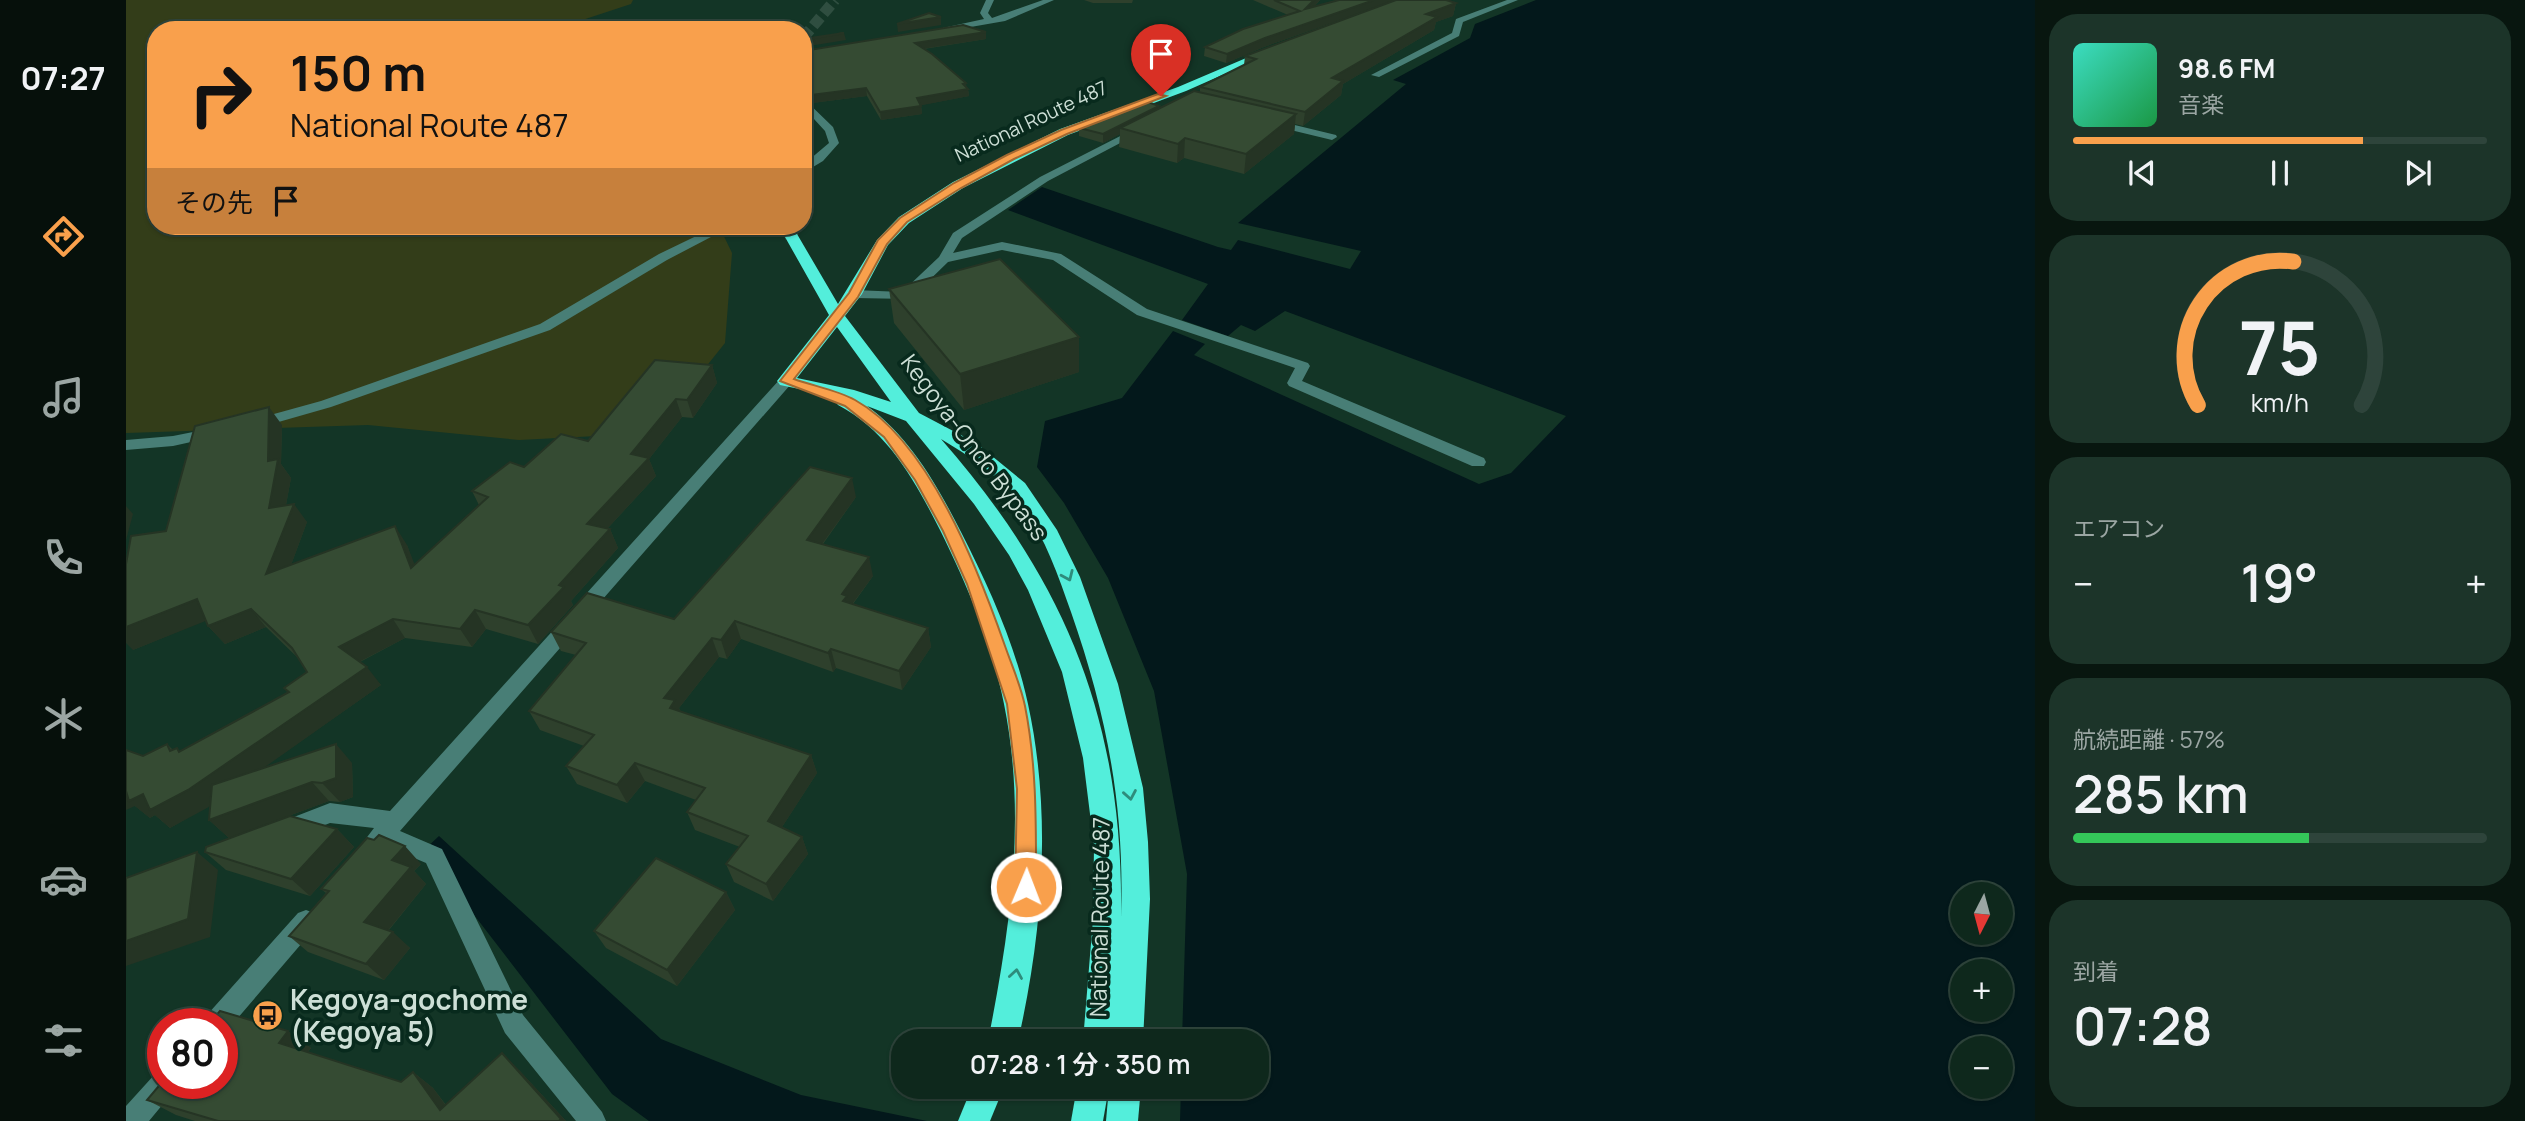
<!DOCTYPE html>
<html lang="ja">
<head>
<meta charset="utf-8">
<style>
  body { margin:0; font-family:Manrope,"Noto Sans JP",sans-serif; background:#1c3429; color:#f1f3f6; height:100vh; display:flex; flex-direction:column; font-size:26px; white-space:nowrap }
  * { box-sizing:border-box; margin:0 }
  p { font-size:23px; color:#9ba6a3 }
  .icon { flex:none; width:38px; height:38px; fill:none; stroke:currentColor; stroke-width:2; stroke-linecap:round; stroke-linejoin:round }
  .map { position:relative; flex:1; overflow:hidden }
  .drawer { display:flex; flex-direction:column; gap:14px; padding:14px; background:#08160f; width:490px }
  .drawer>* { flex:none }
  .top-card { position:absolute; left:21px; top:21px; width:665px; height:214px; border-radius:28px; box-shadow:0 2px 5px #0004,0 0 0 2px #2e443b; background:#f9a04c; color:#111; overflow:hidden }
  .needle { width:46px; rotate:186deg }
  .tools { position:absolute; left:1824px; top:882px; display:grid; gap:14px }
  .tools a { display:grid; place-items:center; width:63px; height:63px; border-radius:50%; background:#0e281c; box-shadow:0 2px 5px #0004,0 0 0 2px #2e443b; font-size:35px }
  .speed { position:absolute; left:21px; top:1008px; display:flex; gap:14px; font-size:35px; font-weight:700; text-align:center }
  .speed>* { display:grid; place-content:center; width:91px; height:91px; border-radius:50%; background:#0e281c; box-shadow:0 2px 5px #0004,0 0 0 2px #2e443b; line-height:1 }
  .speed .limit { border:10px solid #d22; background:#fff; color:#111 }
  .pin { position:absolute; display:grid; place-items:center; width:60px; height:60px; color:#fff; margin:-72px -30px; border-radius:50% 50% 50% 0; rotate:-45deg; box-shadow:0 0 7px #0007 }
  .pin .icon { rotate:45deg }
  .me { position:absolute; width:77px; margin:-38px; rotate:1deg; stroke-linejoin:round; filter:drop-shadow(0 0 5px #0008) }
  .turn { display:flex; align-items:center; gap:24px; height:147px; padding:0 28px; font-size:32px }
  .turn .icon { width:91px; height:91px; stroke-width:2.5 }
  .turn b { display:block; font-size:49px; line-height:60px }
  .then { display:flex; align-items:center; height:66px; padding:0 28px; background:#0003; gap:14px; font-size:26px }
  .big { font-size:52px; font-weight:600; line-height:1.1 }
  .drawer .card { flex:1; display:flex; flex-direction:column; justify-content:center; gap:10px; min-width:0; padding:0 24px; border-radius:28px; background:#1c3429 }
  .drawer .dial { align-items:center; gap:0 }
  .dial svg { height:182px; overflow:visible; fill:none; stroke:#2e443b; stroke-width:7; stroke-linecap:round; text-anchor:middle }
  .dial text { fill:#f1f3f6; stroke:none }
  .song { display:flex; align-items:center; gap:21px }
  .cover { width:84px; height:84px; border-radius:10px; background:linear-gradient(135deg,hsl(170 70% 55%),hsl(140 70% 35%)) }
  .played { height:7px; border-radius:4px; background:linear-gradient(90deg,#f9a04c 70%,#2e443b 70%) }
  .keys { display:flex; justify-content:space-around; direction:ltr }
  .heat { display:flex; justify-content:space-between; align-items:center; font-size:38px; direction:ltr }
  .charge { height:10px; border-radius:5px; background:linear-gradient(90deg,#34c759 57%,#2e443b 0) }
  .trip { position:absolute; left:765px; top:1029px; width:378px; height:70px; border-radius:28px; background:#0e281c; box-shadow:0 2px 5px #0004,0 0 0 2px #2e443b; font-weight:600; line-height:70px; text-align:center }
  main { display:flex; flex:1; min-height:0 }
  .tabs { display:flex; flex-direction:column; width:126px; justify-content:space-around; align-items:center; background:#06100b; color:#9ba6a3 }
  .tabs .icon { width:49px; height:49px }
  .tabs .selected { color:#f9a04c }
  .tabs b { font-size:32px; color:#f1f3f6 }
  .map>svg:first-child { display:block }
  .green { fill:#333d19 }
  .water { fill:#03181b; fill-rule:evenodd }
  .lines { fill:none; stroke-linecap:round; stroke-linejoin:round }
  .highway-tunnel-far1 { stroke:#2f4e40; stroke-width:11; stroke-dasharray:11 5; stroke-linecap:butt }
  .highway-tunnel { stroke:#2f4e40; stroke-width:14; stroke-dasharray:14 7; stroke-linecap:butt }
  .minor { fill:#487e76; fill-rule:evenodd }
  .highway { fill:#53eedb; fill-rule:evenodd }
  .wall { fill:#2e402c }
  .shaded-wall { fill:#253424 }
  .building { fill:#354b33; stroke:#253424; stroke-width:2 }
  .oneway { stroke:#2e8c7c }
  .route { fill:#f9a04c; stroke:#a26831; stroke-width:2 }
  .labels { text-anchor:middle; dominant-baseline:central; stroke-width:7; stroke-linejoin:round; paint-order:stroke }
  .far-street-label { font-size:19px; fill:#cddfd6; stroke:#082a1d }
  .street-label { font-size:23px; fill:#cddfd6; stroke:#082a1d }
  .near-poi-label { font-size:28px; font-weight:bold; fill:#cddfd6; stroke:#082a1d; text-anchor:start }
</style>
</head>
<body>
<main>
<nav class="tabs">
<b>07:27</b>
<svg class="icon selected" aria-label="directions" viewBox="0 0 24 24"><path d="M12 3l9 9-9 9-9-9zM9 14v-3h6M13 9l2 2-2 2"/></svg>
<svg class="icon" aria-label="music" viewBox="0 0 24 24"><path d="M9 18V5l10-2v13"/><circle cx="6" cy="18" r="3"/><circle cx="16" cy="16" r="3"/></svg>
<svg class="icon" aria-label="phone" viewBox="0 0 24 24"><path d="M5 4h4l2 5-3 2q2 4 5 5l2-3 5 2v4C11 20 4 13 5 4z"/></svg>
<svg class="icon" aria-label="climate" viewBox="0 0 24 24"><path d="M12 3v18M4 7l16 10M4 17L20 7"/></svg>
<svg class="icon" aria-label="car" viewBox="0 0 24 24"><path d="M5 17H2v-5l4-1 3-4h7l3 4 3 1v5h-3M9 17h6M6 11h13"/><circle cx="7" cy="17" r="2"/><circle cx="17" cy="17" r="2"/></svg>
<svg class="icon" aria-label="filters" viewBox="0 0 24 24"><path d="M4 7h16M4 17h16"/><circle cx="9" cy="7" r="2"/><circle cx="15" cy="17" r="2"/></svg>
</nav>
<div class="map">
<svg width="1909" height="1121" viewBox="0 0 1909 1121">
  <rect width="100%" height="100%" fill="#133526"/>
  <polygon class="green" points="0,0 507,0 505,4 426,30 30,30 30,226 593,226 606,253 599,343 551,403 490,435 393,440 242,425 0,433"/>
  <g class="water">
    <path d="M1410,0H1909V1121H1054L1055,1087H1130V1041H1056L1061,874L1028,691L982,578L938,503L911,467L919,421L996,398L1047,331L1079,344L1068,355L1353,484L1385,473L1440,416L1159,311L1129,331L1115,325L1102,336L1056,320L1082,284L882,210L916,187L1092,247L1105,250L1112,240L1224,269L1235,251L1112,223L1280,84L1267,80L1344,38L1349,24ZM1836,894H1874V933H1836ZM1836,971H1874V1010H1836ZM1836,1048H1874V1087H1836Z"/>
    <polygon points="313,836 535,1039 675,1095 801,1121 523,1121 486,1094 298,850"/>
  </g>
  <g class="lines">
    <polyline class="highway-tunnel-far1" points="677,38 709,0"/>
    <polyline class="highway-tunnel" points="662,226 666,237"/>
    <g class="minor">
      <polygon points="860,0 868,0 862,13 866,18 917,0 928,0 879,21 816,32 812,29 858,19 854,13"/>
      <polygon points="1381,0 1392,0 1337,22 1333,36 1253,77 1245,75 1326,33 1330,19"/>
      <polygon points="677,98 707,127 713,143 697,161 677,173 677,165 703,143 699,131 677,107"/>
      <polygon points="1148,120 1210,135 1211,137 1206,140 1144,125 1143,123"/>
      <polygon points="1008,129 1017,131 922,181 836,238 827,253 876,242 935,254 1021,309 1182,363 1184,366 1176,381 1358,458 1360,462 1358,466 1346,466 1163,386 1161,383 1169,368 1011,315 927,260 876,250 822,262 784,299 728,298 721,294 728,290 776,292 813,257 827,233 914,177"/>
      <polygon points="591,226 606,226 541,260 424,330 205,407 128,429 120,424 123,421 195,401 414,324 533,254"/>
      <polygon points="660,377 667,381 665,384 274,831 316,849 397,1015 476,1112 480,1121 450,1121 379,1033 300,863 260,846 248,860 240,863 232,860 229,853 248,828 204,823 163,839 155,836 152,829 155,822 204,803 264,811 655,378"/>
      <polygon points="87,428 95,433 92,436 47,446 0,450 0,440 47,436"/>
      <polygon points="180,910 188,913 192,921 188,929 99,1033 96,1034 96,1024 77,1024 81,1015 172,913"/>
      <polygon points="37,1070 37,1083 51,1083 47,1092 23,1121 0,1121 0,1106 29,1074"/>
    </g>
    <g class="highway">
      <path d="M1139,50L1148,52L1060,91L942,135L837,188L783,223L762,245L736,294L719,316L793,413L850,443L899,483L931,530L954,577L992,684L1017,788L1022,842L1024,899L1017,1041H957L967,919L968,846L957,758L936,672L902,590L883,555L848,504L780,421L741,406C784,437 811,485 835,532C863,587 889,644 902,704C926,814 917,932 892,1041H862C884,930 901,817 878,704C866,643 841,585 814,530C789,481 762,431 712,405L709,401L712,397L654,385L651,381L703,315L659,237L661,234H671L712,304L751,240L773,217L827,182L934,129L1052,87ZM711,327L765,402L728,390L671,378ZM815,439C845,457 875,477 896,506C919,537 932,575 945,612C981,715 999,808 995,918C998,724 942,584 815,439Z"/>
      <polygon points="846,1087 878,1087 864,1121 832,1121"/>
      <polygon points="951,1087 983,1087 977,1121 945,1121"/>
      <polygon points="983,1087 1015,1087 1012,1121 980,1121"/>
    </g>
  </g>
  <g class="wall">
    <polygon points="958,0 1007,0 1006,3 967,3"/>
    <polygon points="1127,0 1194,0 1188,7 1213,0 1320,0 1330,3 1327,16 1310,22 1308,30 1217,84 1215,95 1177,126 1169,124 1168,134 1118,174 1058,158 1051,163 993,147 994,134 977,143 953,136 953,128 978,116 1019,101 1033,106 1033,108 1068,91 1074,92 1074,87 1118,65 1119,56 1262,3 1138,47 1100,63 1078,56 1079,47 1117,29 1162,15"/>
    <polygon points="860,32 860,39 798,49 842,89 843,96 795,105 796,114 755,120 741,96 686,103 677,96 677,51"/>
    <polygon points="763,289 953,337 953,372 838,410 768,323"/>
    <polygon points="586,365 591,383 567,418 556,417 523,459 530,476 481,529 484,529 492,548 445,601 447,605 412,644 360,629 346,647 279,638 234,662 255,685 138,767 226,763 227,797 214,802 203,801 103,838 83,820 84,805 44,828 29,815 24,818 9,806 17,756 41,744 47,750 54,751 162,693 158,688 181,672 172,658 140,627 99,644 82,626 80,620 7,650 40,531 156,425 155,464 165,478 160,505 181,522 165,565 281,545 288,565 353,505 346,491 398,467 462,441"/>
    <polygon points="730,497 697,544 747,576 727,604 802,628 805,647 776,690 710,668 707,672 615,639 601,659 593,657 553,708 555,712 685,755 691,773 656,827 676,837 682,854 647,901 608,882 600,864 614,847 569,830 561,812 570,800 519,781 501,803 451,784 440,766 458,746 414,730 403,711 450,655 435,651 425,632 548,619"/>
    <polygon points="211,829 228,847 184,896 100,870 79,852"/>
    <polygon points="295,864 288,871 300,884 263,930 284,948 258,980 182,952 163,936 200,893 195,889"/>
    <polygon points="600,892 609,910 551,986 480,948 468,931"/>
    <polygon points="162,1031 185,1048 182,1052 275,1082 287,1072 307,1088 320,1105 393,1070 440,1121 69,1121 50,1115 21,1100"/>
  </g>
  <g class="shaded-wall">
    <polygon points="1188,0 1194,0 1178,18 1179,9"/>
    <polygon points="1248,0 1270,0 1138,47 1100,63 1101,54 1139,38"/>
    <polygon points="1330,3 1327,16 1310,22 1308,30 1217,84 1215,95 1177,126 1179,112 1206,78 1300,14"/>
    <polygon points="815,17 815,25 772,32 771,24"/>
    <polygon points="860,32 860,39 789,50 789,43"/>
    <polygon points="718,33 720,40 677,47 677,40"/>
    <polygon points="840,83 841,89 842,89 843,96 792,106 791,98"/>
    <polygon points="740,88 741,96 686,103 685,95"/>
    <polygon points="795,106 796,114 755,120 754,112"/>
    <polygon points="1033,106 1032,115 994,128 994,134 977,143 977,134"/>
    <polygon points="1170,114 1168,134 1118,174 1120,154"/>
    <polygon points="1059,138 1058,158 1051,163 1052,144"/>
    <polygon points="953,337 953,372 838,410 834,374"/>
    <polygon points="586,365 591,383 567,418 561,400"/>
    <polygon points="550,399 556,417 523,459 530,476 469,542 461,524 505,454"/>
    <polygon points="143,407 156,425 155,464 165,478 156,526 143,508"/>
    <polygon points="726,478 730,497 686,558 681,540"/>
    <polygon points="168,504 181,522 155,592 140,574"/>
    <polygon points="0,506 7,514 0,540"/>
    <polygon points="269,526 281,545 297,586 285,568"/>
    <polygon points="484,529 492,548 445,601 447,605 412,644 402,625 433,585"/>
    <polygon points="743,557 747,576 724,607 722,619 716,594"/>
    <polygon points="71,599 87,618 7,650 0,643 0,627"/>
    <polygon points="125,609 140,627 99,644 82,626"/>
    <polygon points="349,610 360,629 346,647 334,629"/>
    <polygon points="267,619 279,638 227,665 213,647"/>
    <polygon points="609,621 615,639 601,659 595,640"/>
    <polygon points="802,628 805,647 776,690 773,671"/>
    <polygon points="586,638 593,657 553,708 557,718 553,727 538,698"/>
    <polygon points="705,649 710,668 707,672 702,653"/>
    <polygon points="241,667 255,685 81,808 44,828 29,815 24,818 9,806 0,810 0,786"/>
    <polygon points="210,744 226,763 227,797 214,802 196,783"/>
    <polygon points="685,755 691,773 649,838 642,821"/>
    <polygon points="509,763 519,781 501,803 491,785"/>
    <polygon points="186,782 203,801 103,838 83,820"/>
    <polygon points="211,829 228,847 184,896 165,879"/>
    <polygon points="676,837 682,854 647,901 640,884"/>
    <polygon points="279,846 295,864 288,871 300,884 255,939 238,922 266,860"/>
    <polygon points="71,852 92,870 84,937 0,966 0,941"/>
    <polygon points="600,892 609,910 551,986 541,970"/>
    <polygon points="267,932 284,948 258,980 240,964"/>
    <polygon points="162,1031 185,1048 176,1059 153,1043"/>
    <polygon points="376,1053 393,1070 440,1121 433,1121"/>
    <polygon points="287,1072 307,1088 331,1121 314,1110"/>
  </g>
  <g class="building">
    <polygon points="1148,0 1188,0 1179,9 1213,0 1248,0 1139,38 1101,54 1079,47 1117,29 1174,11"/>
    <polygon points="1270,0 1320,0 1330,3 1300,14 1311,17 1206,78 1217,81 1179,112 1074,87 1130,59 1119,56"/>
    <polygon points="803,13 815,17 771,24"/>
    <polygon points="837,25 860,32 789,43 806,54 840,83 837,84 842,89 791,98 795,106 754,112 740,88 685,95 677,89 677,51"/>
    <polygon points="718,33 677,40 677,39"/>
    <polygon points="1068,91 1170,114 1120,154 1059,138 1052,144 994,128"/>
    <polygon points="1019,101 1033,106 977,134 953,128 978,116"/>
    <polygon points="874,259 953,337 834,374 763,289"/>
    <polygon points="529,360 586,365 561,400 550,399 505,454 523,458 461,524 484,529 433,585 438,587 402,625 349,610 334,629 267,619 213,647 241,667 62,790 24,810 17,794 3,801 0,791 0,750 17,756 41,744 44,751 51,748 53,752 163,692 158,688 181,672 166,648 125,609 82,626 71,599 0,627 0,564 5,536 40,531 69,426 143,407 142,461 152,459 143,508 168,504 140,574 269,526 285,568 362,497 346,491 384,462 398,467 435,434 462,441"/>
    <polygon points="684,467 726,478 681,540 743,557 716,594 721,596 717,601 802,628 773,671 705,649 702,653 609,621 595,640 586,638 538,698 549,700 544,708 685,755 642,821 676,837 640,884 600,864 622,836 561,812 579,788 509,763 491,785 440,766 468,735 403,711 460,643 425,632 461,593 548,619"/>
    <polygon points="210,744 210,778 196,783 186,782 83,820 86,785"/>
    <polygon points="164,816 211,829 165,879 79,852 80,847"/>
    <polygon points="253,835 279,846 266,860 285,867 238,922 267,932 240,964 163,936 203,891 195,889 241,838 248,840"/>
    <polygon points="71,852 62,919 0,941 0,878"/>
    <polygon points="530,858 600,892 541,970 468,931"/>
    <polygon points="94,1011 162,1031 153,1043 275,1082 287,1072 314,1110 376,1053 435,1119 433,1121 92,1121 21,1100 37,1081 37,1083 96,1083 96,1024 83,1024"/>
  </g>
  <defs><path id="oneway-chevron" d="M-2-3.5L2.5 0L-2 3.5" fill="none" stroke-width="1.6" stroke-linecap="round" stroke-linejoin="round" transform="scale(1.75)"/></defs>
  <g class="oneway">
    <use href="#oneway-chevron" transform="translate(942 576) rotate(66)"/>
    <use href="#oneway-chevron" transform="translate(1004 795) rotate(80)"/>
    <use href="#oneway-chevron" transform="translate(890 974) rotate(-81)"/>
  </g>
  <path class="route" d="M1032,94L1040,96L941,134L888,159L835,188L781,222L761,244L732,297L668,379C687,386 711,390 729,400C803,441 852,569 879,646C886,666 895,686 899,706C911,767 910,826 910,887L907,894L900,897L892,894L889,887L891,789L881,704L841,584L817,531L789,480L758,437L719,406L654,381L723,293L752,240L774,218L828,183L881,155L935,130Z"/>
  <defs>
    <symbol id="bus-disc" viewBox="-11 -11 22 22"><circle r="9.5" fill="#f9a04c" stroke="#082a1d"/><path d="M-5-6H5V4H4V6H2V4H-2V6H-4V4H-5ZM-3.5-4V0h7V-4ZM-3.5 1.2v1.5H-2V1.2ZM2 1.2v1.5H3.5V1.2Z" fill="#111"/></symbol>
  </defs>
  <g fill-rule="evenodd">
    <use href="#bus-disc" x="124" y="998" width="35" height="35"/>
  </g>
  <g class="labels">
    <g class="far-street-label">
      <text transform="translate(905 121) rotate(-25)">National Route 487</text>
    </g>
    <g class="street-label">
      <text transform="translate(849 447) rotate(53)">Kegoya-Ondo Bypass</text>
      <text transform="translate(973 917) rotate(-89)">National Route 487</text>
    </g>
    <g class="near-poi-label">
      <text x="164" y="999">Kegoya-gochome<tspan x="164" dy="32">(Kegoya 5)</tspan></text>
    </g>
  </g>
</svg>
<div class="tools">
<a><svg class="needle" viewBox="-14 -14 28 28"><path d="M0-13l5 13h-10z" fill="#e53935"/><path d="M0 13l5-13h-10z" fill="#9ba6a3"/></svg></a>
<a>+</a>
<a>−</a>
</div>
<div class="speed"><div class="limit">80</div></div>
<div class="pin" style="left:1035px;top:96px;background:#d93025"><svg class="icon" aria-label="arrive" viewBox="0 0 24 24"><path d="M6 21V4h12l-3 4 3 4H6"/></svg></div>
<svg class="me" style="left:900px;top:887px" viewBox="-20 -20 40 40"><circle r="17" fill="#f9a04c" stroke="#fff" stroke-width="3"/><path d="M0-11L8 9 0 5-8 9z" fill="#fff"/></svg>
<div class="trip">07:28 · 1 分 · 350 m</div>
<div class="top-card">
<div class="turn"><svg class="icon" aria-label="right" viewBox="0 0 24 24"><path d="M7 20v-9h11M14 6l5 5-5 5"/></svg><div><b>150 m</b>National Route 487</div></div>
<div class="then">その先<svg class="icon" aria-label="arrive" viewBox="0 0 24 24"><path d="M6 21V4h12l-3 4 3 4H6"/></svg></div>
</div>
</div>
<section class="drawer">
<div class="card">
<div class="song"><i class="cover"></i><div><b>98.6 FM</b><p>音楽</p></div></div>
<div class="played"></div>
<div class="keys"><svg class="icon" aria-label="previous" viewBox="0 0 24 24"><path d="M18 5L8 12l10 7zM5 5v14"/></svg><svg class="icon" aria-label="pause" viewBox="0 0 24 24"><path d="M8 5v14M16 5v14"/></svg><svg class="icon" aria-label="next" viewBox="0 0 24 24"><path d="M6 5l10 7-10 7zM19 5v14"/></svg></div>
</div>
<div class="card dial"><svg viewBox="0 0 100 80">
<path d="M14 69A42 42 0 1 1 86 69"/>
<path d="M14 69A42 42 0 0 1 56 6" stroke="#f9a04c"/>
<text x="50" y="56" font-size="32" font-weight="700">75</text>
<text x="50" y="72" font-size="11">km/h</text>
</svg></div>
<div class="card"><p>エアコン</p>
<div class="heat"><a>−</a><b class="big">19°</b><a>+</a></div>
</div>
<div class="card"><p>航続距離 · 57%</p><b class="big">285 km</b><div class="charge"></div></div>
<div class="card"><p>到着</p><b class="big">07:28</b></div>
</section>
</main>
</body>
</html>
